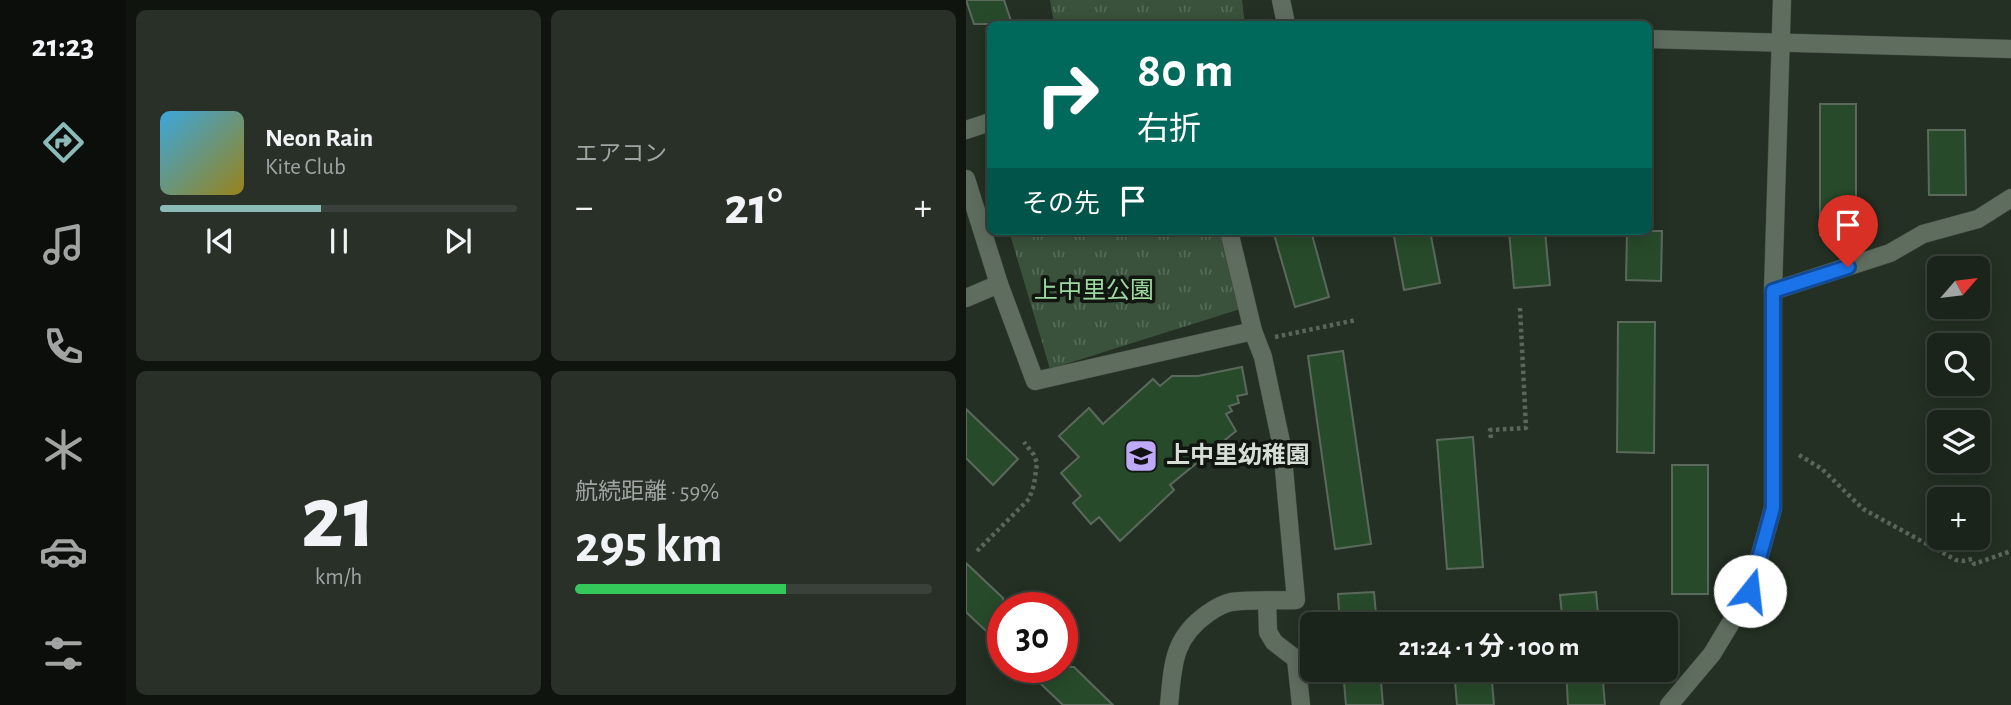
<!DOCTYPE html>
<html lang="ja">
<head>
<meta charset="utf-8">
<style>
  body { margin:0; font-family:"Alegreya Sans","Noto Sans JP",sans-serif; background:#283028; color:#f1f3f6; height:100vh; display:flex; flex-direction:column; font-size:26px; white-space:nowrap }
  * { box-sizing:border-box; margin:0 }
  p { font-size:23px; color:#a0a4a3 }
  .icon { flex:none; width:38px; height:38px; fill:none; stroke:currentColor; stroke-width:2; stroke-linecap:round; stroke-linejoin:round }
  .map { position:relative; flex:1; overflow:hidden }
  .sheet { display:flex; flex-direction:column; gap:10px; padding:10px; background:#0f140f; width:840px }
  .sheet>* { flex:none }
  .banner { position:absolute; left:21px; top:21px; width:665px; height:214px; border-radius:10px; box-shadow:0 4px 18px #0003,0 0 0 2px #39413a; background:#00695c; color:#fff; overflow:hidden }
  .needle { width:46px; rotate:62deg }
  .tools { position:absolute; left:961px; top:256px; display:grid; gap:14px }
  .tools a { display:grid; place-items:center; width:63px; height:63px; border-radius:10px; background:#1b241b; box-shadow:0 4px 18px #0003,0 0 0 2px #39413a; font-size:35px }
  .speed { position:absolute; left:21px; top:592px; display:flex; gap:14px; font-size:35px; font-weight:700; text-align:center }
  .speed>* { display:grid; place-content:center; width:91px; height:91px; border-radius:50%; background:#1b241b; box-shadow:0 4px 18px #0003,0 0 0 2px #39413a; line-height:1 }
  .speed .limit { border:10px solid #d22; background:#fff; color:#111 }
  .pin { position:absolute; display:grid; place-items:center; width:60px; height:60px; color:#fff; margin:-72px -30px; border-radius:50% 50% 50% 0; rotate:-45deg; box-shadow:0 0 7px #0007 }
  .pin .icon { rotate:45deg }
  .me { position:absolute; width:77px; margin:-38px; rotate:16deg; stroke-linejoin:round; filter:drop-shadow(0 0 5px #0008) }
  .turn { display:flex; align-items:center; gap:24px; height:147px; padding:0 35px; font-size:32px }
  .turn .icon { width:91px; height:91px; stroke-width:2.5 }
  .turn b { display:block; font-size:49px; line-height:60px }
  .then { display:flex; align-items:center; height:66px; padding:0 35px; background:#0003; gap:14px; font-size:26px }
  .big { font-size:52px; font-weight:700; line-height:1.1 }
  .sheet .tile { flex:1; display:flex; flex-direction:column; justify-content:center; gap:10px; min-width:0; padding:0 24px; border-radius:10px; background:#283028 }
  .sheet .dial { align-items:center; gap:0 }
  .dial b { font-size:91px; line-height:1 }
  .song { display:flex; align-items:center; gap:21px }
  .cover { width:84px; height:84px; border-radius:10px; background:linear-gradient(135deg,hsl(200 70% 55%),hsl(50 70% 35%)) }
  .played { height:7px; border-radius:4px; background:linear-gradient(90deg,#8bbbb9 45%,#39413a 45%) }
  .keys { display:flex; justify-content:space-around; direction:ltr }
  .heat { display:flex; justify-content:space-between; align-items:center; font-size:38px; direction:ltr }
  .charge { height:10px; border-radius:5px; background:linear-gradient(90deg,#34c759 59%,#39413a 0) }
  .sheet .tiles { flex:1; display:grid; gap:10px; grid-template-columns:repeat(2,1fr) }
  .trip { position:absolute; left:334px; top:612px; width:378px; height:70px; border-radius:10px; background:#1b241b; box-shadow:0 4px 18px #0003,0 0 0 2px #39413a; font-weight:700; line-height:70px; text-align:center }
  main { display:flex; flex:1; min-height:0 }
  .tabs { display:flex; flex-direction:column; width:126px; justify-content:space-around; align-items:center; background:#0b0e0b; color:#a0a4a3 }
  .tabs .icon { width:49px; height:49px }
  .tabs .current { color:#8bbbb9 }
  .tabs b { font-size:32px; color:#f1f3f6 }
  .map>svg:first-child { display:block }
  .grass { fill:url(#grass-tufts) }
  .building { fill:#274b2a; stroke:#5b695c; stroke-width:2 }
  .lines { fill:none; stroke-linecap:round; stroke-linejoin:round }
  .pedestrian-casing { stroke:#414b41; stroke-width:19 }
  .minor-casing { stroke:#414b41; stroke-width:19 }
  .tertiary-casing { stroke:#414b41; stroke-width:19 }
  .path { stroke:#5b665b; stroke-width:4.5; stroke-dasharray:3.5 3.5; stroke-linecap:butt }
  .pedestrian { stroke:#5f6d5f; stroke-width:18 }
  .minor { stroke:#5f6d5f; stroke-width:18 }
  .tertiary { stroke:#5f6d5f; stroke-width:18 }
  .route-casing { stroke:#114b97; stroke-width:18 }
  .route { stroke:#1a73e8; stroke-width:12 }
  .labels { text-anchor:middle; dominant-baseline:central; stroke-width:7; stroke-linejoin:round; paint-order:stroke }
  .park-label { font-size:24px; fill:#9dd8a0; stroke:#111611 }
  .poi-label { font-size:24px; font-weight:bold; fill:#d6ded6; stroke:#111611; text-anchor:start }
</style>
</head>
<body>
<main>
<nav class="tabs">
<b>21:23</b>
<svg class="icon current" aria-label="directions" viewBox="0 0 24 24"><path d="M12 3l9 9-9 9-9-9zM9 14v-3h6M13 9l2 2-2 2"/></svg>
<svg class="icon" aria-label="music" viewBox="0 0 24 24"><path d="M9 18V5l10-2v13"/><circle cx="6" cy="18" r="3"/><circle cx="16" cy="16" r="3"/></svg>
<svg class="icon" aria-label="phone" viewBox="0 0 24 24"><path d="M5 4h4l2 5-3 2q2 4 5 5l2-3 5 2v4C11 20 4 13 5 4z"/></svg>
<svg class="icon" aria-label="climate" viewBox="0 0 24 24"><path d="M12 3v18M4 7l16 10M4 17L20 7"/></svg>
<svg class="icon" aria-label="car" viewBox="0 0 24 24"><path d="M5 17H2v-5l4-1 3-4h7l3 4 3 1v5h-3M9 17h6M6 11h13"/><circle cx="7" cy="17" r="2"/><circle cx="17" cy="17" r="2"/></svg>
<svg class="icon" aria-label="filters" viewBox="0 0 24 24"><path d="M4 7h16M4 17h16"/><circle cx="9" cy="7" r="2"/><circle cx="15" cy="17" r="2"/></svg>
</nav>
<section class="sheet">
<div class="tiles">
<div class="tile">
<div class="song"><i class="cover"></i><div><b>Neon Rain</b><p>Kite Club</p></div></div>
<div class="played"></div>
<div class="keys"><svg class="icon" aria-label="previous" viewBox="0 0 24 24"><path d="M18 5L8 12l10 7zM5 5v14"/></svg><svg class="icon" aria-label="pause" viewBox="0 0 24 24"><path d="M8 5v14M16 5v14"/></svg><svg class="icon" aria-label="next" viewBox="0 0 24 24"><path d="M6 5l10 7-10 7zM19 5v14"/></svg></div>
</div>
<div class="tile"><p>エアコン</p>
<div class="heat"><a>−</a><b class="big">21°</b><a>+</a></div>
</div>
<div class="tile dial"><b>21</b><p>km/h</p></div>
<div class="tile"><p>航続距離 · 59%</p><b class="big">295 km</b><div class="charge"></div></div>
</div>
</section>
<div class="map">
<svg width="1045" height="705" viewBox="0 0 1045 705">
  <defs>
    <pattern id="grass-tufts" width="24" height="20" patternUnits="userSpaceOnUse" patternTransform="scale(1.75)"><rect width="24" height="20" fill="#3a523b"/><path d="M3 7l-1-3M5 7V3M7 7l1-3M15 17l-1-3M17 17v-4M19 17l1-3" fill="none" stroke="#566a57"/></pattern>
  </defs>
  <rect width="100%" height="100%" fill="#243024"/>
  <g class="grass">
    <polygon points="84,0 276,0 279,24 88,24"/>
    <polygon points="43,231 264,231 287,305 84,369"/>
  </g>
  <g class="building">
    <polygon points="0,0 38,0 46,24 8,24"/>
    <rect x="854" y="104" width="36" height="131"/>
    <polygon points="962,130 999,130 1000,195 963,195"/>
    <polygon points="307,231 345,231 363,297 329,307"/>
    <polygon points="427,231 464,231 474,283 438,290"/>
    <polygon points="543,231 579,231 584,285 548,288"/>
    <polygon points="661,231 696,231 695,281 660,280"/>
    <polygon points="652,322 689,322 688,453 651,452"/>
    <polygon points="377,351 405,544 369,549 342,356"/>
    <polygon points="276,367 281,394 271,396 273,403 263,406 266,411 260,414 270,431 204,485 208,490 154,541 133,517 125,524 107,503 115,496 95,473 113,457 93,436 123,408 137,424 187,379 194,386 206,376 232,376"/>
    <polygon points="0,409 52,459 27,485 0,458"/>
    <polygon points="507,437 517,567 481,569 471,440"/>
    <rect x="706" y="465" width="36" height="129"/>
    <polygon points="0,563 37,598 37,647 0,612"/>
    <polygon points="408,592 411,625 374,625 372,594"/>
    <polygon points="630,592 633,625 597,625 594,595"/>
    <polygon points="57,667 108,667 147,705 97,705"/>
    <polygon points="377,670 414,670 417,705 380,705"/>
    <polygon points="488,670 525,670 528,705 491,705"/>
    <polygon points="600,670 636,670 639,705 602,705"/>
  </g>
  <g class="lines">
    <defs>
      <g id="pedestrian">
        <polyline points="0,179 33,284 69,381 287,331"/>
        <polyline points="0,298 33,284"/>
        <polyline points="301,601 302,632 308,642 330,659 335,705"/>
        <path d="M203,705C207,666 206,639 241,614C248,609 256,604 265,602C286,599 309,601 330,600L316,447L297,357L287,331L263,231"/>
      </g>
      <g id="minor">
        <polyline points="315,0 320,24"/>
        <polyline points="807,291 924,253 957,234 1012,219 1045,198"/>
        <polyline points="703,705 746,654 784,591 807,508 807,291 816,0"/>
      </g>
      <g id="tertiary">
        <polyline points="682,39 1045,49"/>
        <polyline points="0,130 24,122"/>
      </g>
    </defs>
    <use href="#pedestrian" class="pedestrian-casing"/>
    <use href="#minor" class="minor-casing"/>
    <use href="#tertiary" class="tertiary-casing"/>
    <g class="path">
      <polyline points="309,337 390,320"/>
      <polyline points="525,438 524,430 560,428 554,308"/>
      <polyline points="833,455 856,469 897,509 990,560 997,561 1006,559 1008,564 1045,551"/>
      <polyline points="11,551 63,499 68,485 71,463 68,455 58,442"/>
    </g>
    <use href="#pedestrian" class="pedestrian"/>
    <use href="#minor" class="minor"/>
    <use href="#tertiary" class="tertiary"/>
  </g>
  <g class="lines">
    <defs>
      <polyline id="route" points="784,591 807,508 807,291 882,267"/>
    </defs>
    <use href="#route" class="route-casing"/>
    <use href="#route" class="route"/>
  </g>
  <defs>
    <symbol id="school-square" viewBox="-11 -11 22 22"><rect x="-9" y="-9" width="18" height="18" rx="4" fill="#bda9f5" stroke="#111611"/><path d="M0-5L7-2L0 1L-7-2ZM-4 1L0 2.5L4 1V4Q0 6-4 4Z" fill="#111"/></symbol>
  </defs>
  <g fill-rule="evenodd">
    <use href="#school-square" x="156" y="437" width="38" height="38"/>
  </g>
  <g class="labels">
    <g class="park-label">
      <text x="128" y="291">上中里公園</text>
    </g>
    <g class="poi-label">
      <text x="200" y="456">上中里幼稚園</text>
    </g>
  </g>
</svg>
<div class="tools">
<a><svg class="needle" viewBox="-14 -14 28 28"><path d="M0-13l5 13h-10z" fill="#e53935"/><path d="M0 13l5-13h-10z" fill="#a0a4a3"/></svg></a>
<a><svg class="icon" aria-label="search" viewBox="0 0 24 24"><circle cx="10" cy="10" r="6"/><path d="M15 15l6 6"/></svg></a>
<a><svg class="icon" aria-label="layers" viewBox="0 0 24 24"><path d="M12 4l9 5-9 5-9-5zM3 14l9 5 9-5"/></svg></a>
<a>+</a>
</div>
<div class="speed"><div class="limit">30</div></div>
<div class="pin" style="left:882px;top:267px;background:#d93025"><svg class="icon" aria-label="arrive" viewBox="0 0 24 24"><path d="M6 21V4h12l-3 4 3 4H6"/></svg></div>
<svg class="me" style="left:784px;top:591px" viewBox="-20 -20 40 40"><circle r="19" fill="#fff"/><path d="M0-13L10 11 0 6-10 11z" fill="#1a73e8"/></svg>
<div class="trip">21:24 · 1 分 · 100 m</div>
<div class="banner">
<div class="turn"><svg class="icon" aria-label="right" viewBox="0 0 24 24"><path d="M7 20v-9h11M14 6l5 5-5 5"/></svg><div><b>80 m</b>右折</div></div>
<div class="then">その先<svg class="icon" aria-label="arrive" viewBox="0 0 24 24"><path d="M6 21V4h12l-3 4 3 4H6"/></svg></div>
</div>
</div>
</main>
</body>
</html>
